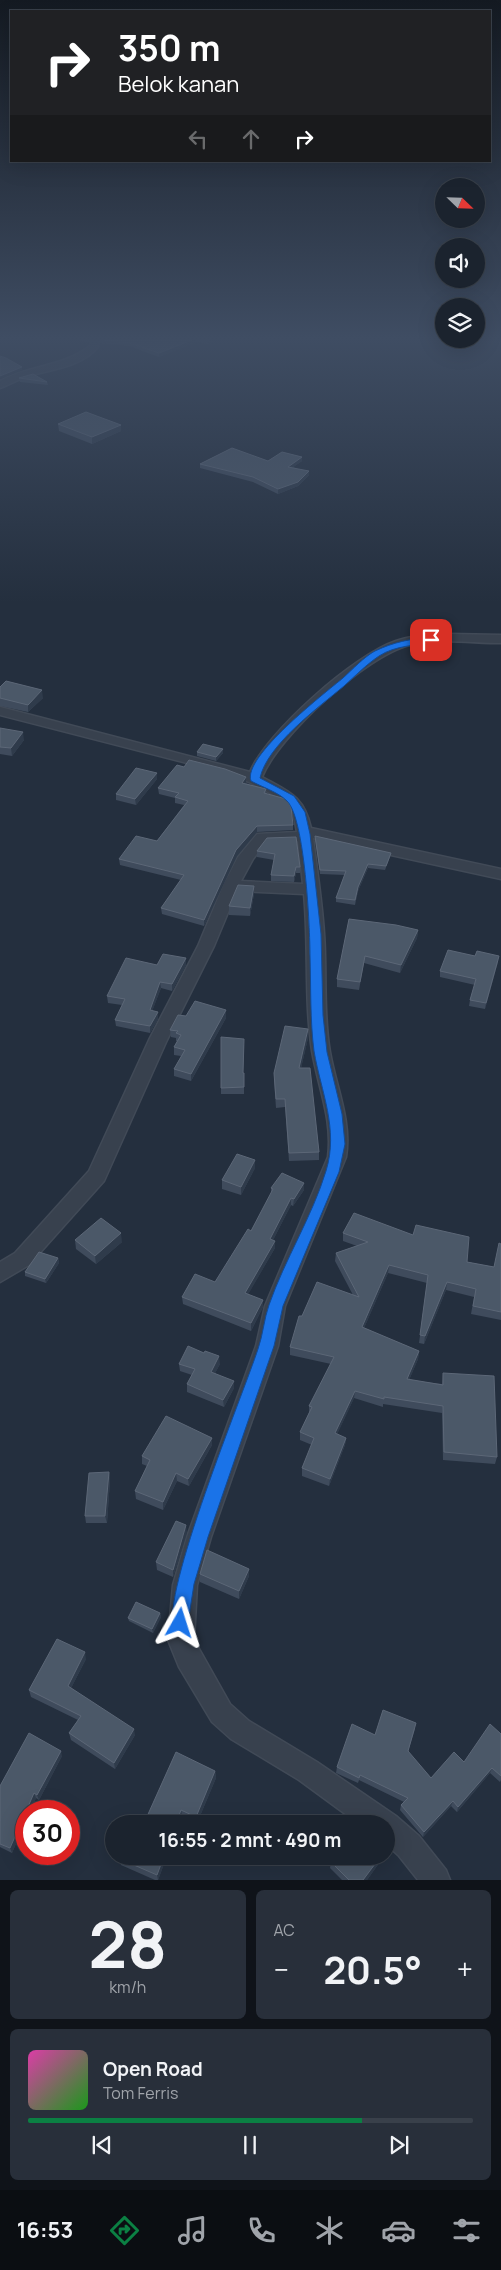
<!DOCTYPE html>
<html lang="id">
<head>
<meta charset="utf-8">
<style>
  body { margin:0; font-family:Manrope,sans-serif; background:#282f3a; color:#f1f3f6; height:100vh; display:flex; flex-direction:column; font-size:19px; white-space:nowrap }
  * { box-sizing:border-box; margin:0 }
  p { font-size:16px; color:#a0a4aa }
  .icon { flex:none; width:28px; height:28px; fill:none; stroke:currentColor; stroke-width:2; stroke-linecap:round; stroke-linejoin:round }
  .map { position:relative; height:1880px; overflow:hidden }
  .details { display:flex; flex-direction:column; gap:10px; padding:10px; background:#0f1319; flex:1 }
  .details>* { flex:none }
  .guide { position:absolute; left:10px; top:10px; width:481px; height:152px; border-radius:0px; box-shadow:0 5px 20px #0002,0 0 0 1px #39404a; background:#202124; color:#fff; overflow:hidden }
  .needle { width:32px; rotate:113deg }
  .fabs { position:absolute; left:435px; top:178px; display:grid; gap:10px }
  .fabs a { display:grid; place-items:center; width:50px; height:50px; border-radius:50%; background:#1b232e; box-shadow:0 5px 20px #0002,0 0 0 1px #39404a; font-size:25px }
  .speed { position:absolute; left:15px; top:1800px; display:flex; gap:10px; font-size:25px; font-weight:700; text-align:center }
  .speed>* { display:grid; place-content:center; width:65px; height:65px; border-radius:50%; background:#1b232e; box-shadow:0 5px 20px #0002,0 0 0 1px #39404a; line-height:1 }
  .speed .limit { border:8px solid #d22; background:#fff; color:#111 }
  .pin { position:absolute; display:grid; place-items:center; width:42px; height:42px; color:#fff; margin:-21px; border-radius:10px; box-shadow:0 2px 8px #0006 }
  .me { position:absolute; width:55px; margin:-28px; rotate:6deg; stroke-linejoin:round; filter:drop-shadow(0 0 4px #0008) }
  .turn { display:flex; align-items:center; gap:18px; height:105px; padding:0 25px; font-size:22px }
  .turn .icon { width:65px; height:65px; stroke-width:2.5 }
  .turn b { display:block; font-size:35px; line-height:42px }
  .lanes { display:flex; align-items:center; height:48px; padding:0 25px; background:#0003; justify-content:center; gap:25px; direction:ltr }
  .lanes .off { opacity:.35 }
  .big { font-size:38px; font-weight:700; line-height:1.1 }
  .details .tile { flex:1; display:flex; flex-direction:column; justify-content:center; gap:8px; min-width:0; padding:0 18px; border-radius:8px; background:#282f3a }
  .details .dial { align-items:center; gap:0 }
  .dial b { font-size:65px; line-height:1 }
  .song { display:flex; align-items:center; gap:15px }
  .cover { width:60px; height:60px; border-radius:8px; background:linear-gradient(135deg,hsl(320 70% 55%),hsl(120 70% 35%)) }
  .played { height:5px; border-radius:2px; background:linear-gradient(90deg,#0b8043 75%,#39404a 75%) }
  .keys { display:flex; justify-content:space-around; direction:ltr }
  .heat { display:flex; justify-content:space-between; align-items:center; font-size:28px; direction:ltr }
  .details .tiles { flex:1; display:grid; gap:10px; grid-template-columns:1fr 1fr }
  .tile:last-child { grid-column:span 2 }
  .trip { position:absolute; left:105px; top:1815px; width:290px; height:50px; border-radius:25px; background:#1b232e; box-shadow:0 5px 20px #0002,0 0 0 1px #39404a; font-weight:700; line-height:50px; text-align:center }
  .menu { display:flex; height:80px; justify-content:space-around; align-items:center; background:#0b0e12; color:#a0a4aa }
  .menu .icon { width:35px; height:35px }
  .menu .selected { color:#0b8043 }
  .menu b { font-size:22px; color:#f1f3f6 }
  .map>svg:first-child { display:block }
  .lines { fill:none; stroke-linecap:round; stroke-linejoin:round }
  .street-casing { stroke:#414a57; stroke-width:3 }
  .street { fill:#38414e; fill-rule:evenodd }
  .wall { fill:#3f4b5c }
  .shaded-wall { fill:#2f3b4b }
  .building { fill:#4b5868; stroke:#5c6777 }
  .route { fill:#1a73e8; stroke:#114b97 }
</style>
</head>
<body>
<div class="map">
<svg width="501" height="1880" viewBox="0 0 501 1880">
  <rect width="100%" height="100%" fill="#242f3e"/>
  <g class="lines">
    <defs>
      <g id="street">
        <path d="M91,340H99L98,347C80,368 50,369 26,377C17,380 9,385 0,388V381C29,365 63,367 90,346Z"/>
        <path d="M449,634L501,635V643C471,643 439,638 410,645C366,655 278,737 262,777C289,792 304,796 311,828L501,869V879L313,838C317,870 322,901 324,933C327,973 323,1013 330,1052C336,1087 352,1121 346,1157L285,1306L278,1346L211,1537L197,1585L194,1640L230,1704L249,1721L317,1762L396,1816L419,1836L446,1870L450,1880H418L399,1856L386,1844V1824H359L299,1780L231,1739L212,1722L179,1667L168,1640L173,1585L187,1537L256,1346L265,1306L328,1157C333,1120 318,1087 312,1051C304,999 309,946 304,894L237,891L214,946L167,1040L104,1181L29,1265L0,1282V1262L15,1253L89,1171L149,1040L198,946L223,886L238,857L257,834L297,832L293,812L285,801L249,782L226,773L0,715V707L250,772C267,732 354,655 396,641C413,635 431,635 449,634ZM298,841L303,884L241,881L253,859L266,842Z"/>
      </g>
    </defs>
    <use href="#street" class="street-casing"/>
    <use href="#street" class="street"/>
  </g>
  <g class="wall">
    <polygon points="76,340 90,340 89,342"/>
    <polygon points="100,340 213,340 208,344 196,342 159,357 129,346 100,343"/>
    <polygon points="19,378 47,382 48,385 20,382"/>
    <polygon points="58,424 121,431 92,444 59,431"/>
    <polygon points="302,457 302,461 293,467 309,475 298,486 278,494 253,482 200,468 200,464 268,461"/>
    <polygon points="0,687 43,698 28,712 0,706"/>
    <polygon points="0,728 24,740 12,756 0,754"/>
    <polygon points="197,752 223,753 216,761 197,756"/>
    <polygon points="184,767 246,777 245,783 266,789 266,793 293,825 293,830 257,832 237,856 204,926 162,914 161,908 181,880 120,865 119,859 157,841 184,805 175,803 175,798 159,794 158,788"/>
    <polygon points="157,773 157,779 136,805 116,800 116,794"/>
    <polygon points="315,836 391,853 390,857 385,870 368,868 358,891 355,905 336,902 336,898 345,875 320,874 315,840"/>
    <polygon points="267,838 300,867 300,873 296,873 294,882 271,881 271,875 274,860 257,857 257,851"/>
    <polygon points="254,886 254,894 250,916 229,915 229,906"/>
    <polygon points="349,919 418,930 417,938 400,973 364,963 359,990 337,987 337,979"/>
    <polygon points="186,958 186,965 172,991 161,988 152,1011 158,1019 150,1033 116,1026 115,1020 122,1005 108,1003 107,996 157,965"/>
    <polygon points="498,962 485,1009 469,1006 470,1000 475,985 440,977 440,971"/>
    <polygon points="186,1016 226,1018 191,1081 174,1076 174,1069 181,1056 174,1055 174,1047 177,1041 176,1041 176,1038 171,1037 170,1030"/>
    <polygon points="308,1029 308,1038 301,1068 319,1152 319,1160 289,1161 285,1107 276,1108 274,1081 274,1073"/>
    <polygon points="221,1037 244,1045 243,1073 244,1073 244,1094 221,1094"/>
    <polygon points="255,1168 241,1195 222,1189 222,1180"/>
    <polygon points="271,1188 304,1190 293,1206 291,1205 273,1240 275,1248 248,1294 263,1307 251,1331 183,1304 182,1297 215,1282 251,1231 271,1194"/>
    <polygon points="343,1233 467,1262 494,1267 501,1244 501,1320 471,1314 474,1297 446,1290 424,1344 419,1343 427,1283 388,1273 364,1328 419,1351 418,1359 409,1380 442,1384 443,1373 497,1457 495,1464 443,1460 442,1413 383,1404 383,1407 354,1398 337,1434 346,1438 345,1445 329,1486 302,1476 302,1468 312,1445 300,1440 300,1432 309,1413 309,1406 331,1364 290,1355 290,1347 302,1316 353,1295 335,1261 336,1253 357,1246 343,1241"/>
    <polygon points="75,1240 122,1242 96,1264 76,1249"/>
    <polygon points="58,1258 59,1263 46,1283 25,1276 25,1272"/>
    <polygon points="179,1364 220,1364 215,1373 234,1388 224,1407 187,1392 187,1384 192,1375 180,1371"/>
    <polygon points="212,1438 212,1445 189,1486 177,1481 163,1510 136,1499 135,1491 147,1466 142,1464 142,1456"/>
    <polygon points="109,1472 110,1480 107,1523 86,1523 85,1516"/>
    <polygon points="187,1533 173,1577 157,1570 156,1562"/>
    <polygon points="200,1574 249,1576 239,1599 200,1582"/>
    <polygon points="160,1613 161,1617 153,1633 129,1621 128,1618"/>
    <polygon points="86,1659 71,1688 135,1735 115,1769 71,1740 69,1733 78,1720 31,1697 29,1690"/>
    <polygon points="415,1729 408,1752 431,1778 464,1762 501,1734 501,1780 500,1782 490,1773 457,1812 451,1806 423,1837 400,1810 401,1805 404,1802 359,1780 358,1783 336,1773 337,1767 375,1735"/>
    <polygon points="62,1756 39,1800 36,1798 30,1811 26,1811 26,1820 12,1853 0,1847 0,1786"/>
    <polygon points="215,1771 216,1778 197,1823 182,1816 179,1824 133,1824 145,1821"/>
    <polygon points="167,1856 158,1880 155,1880 121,1865 120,1859"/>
    <polygon points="384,1856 367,1880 342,1880 330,1868 331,1862"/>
  </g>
  <g class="shaded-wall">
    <polygon points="192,340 196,340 196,342 159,357 159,353"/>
    <polygon points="209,340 213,340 208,344"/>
    <polygon points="22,367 22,370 0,379 0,376"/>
    <polygon points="121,425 121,431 92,444 92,437"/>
    <polygon points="302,457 302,461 288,471 288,467"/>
    <polygon points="309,471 309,475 298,486 278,494 278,489"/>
    <polygon points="42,690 43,698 28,712 28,705"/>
    <polygon points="23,732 24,740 12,756 11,748"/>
    <polygon points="223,749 223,753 216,761 216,757"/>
    <polygon points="157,773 157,779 136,805 135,799"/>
    <polygon points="246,777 246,783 242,788 242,783"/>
    <polygon points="257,826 257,832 237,856 204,926 204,920 236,850"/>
    <polygon points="368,864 368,868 358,891 355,905 358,887"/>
    <polygon points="296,867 296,873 294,882 294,876"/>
    <polygon points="254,886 254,894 250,916 250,908"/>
    <polygon points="418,930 417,938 400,973 401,965"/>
    <polygon points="499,956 498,962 485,1009 486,1003"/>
    <polygon points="186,958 186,965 172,991 172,984"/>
    <polygon points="160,982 161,988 150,1017 150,1010"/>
    <polygon points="226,1010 226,1018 191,1081 191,1074"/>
    <polygon points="158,1012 158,1019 150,1033 150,1026"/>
    <polygon points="308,1029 308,1038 299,1077 299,1068"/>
    <polygon points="255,1160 255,1168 241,1195 241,1187"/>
    <polygon points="304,1183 304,1190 293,1206 294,1199"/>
    <polygon points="291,1198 291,1205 270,1246 270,1239"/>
    <polygon points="121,1233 122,1242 96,1264 95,1256"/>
    <polygon points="275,1241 275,1248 245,1300 245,1293"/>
    <polygon points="58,1258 59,1263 46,1283 45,1279"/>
    <polygon points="389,1265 388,1273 361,1335 362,1327"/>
    <polygon points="447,1282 446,1290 424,1344 425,1336"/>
    <polygon points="263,1300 263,1307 251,1331 251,1323"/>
    <polygon points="419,1351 418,1359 406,1387 407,1379"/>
    <polygon points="219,1356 220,1364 212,1379 211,1372"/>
    <polygon points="234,1381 234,1388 224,1407 223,1400"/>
    <polygon points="355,1391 354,1398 334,1441 335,1433"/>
    <polygon points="212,1438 212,1445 189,1486 188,1479"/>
    <polygon points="346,1438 345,1445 329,1486 330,1479"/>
    <polygon points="109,1472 110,1480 107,1523 105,1516"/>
    <polygon points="176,1473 177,1481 163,1510 163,1502"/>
    <polygon points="186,1525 187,1533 173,1577 173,1570"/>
    <polygon points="249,1569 249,1576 239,1599 239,1591"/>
    <polygon points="160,1613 161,1617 153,1633 152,1629"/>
    <polygon points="85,1652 86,1659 69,1692 68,1686"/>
    <polygon points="134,1729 135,1735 115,1769 114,1763"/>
    <polygon points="61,1751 62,1756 39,1800 37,1795"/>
    <polygon points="492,1768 490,1773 457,1812 458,1807"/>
    <polygon points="215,1771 216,1778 197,1823 196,1817"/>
    <polygon points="34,1793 36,1798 30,1811 26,1811"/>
    <polygon points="453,1801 451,1806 423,1837 424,1832"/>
    <polygon points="181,1810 182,1816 179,1824 176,1824"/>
    <polygon points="26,1811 26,1820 12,1853 10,1848"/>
    <polygon points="164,1856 167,1856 158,1880 157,1875"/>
    <polygon points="381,1856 384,1856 367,1880 363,1880"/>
  </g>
  <g class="building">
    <polygon points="105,340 192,340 159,353 129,343"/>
    <polygon points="0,356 6,358 22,367 0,376"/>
    <polygon points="33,374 47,382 19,378"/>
    <polygon points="86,412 121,425 92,437 58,424"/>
    <polygon points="232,448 268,461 282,452 302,457 288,467 309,471 298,482 278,489 253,477 200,464"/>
    <polygon points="6,681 42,690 28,705 0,698 0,687"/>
    <polygon points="0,728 23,732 11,748 0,747"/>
    <polygon points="203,744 223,749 216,757 197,752"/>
    <polygon points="189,760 225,769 246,777 242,783 266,789 264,793 286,799 291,807 293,825 257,826 236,850 204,920 161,908 184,875 119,859 136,836 157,841 188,801 175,797 179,793 158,788 177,765 184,767"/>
    <polygon points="136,768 157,773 135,799 116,794"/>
    <polygon points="315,836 391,853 386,866 368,864 358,887 355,900 336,898 346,871 320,870"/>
    <polygon points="296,837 300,867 296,867 294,876 271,875 275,854 257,851 267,838"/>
    <polygon points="238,885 254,886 250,908 229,906"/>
    <polygon points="349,919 396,925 418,930 401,965 365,956 360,982 337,979"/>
    <polygon points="448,950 475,956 477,951 499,956 486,1003 470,1000 476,979 440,971"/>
    <polygon points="163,954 186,958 172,984 160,982 150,1010 158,1012 150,1026 115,1020 125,999 107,996 126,958 157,965"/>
    <polygon points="195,1001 226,1010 191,1074 174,1069 185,1050 174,1047 181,1035 176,1033 178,1031 170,1030 178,1015 186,1016"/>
    <polygon points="285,1026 308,1029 299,1068 310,1068 319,1152 289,1153 285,1099 276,1099 274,1073"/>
    <polygon points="221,1037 244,1039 243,1073 244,1073 244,1087 221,1088"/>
    <polygon points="237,1154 255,1160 241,1187 222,1180"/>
    <polygon points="282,1173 304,1183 294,1199 291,1198 270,1239 275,1241 245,1293 263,1300 251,1323 182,1297 195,1274 215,1282 248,1229 251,1231 273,1189 271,1188"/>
    <polygon points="354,1213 413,1235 416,1225 469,1237 467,1262 494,1267 499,1243 501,1244 501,1312 473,1306 476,1289 447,1282 425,1336 420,1335 428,1275 389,1265 362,1327 419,1351 407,1379 443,1385 443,1373 494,1376 497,1457 444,1452 443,1406 384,1397 384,1399 355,1391 335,1433 346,1438 330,1479 302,1468 314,1438 300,1432 312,1407 309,1406 334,1357 290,1347 299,1316 302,1316 317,1282 359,1297 336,1253 368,1242 343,1233"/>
    <polygon points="101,1218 121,1233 95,1256 75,1240"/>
    <polygon points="39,1252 58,1258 45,1279 25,1272"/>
    <polygon points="188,1346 204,1353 205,1351 219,1356 211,1372 234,1381 223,1400 187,1384 195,1369 179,1364"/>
    <polygon points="166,1416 212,1438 188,1479 176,1473 163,1502 135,1491 150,1460 142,1456"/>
    <polygon points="109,1472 105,1516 85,1516 89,1473"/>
    <polygon points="176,1521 186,1525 173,1570 156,1562"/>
    <polygon points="207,1550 249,1569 239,1591 200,1574"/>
    <polygon points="136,1602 160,1613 152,1629 128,1618"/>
    <polygon points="57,1639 85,1652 68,1686 134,1729 114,1763 69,1733 81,1716 29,1690"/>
    <polygon points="383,1710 416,1723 408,1751 431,1778 454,1752 464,1762 490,1724 501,1734 501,1776 492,1768 458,1807 453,1801 424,1832 401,1805 408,1798 360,1775 359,1778 337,1767 352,1724 375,1735"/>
    <polygon points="29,1733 61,1751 37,1795 34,1793 10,1848 0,1844 0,1786"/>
    <polygon points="176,1752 215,1771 196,1817 181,1810 176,1824 133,1824 135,1817 145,1821"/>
    <polygon points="121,1856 164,1856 157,1875 120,1859"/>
    <polygon points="335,1856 381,1856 363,1880 349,1880 331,1862"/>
  </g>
  <linearGradient id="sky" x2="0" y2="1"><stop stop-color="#141a22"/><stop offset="0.56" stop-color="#3f4d63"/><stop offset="1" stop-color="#3f4d63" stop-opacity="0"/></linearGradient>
  <rect width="501" height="603" fill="url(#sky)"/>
  <path class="route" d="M431,637L435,640L434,642C415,646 396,645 379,656C367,664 355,676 344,686C319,707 267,745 260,778L294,796L305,812L310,834L321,934L323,1015L327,1052L342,1114L345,1144L339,1172L283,1306L274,1346L208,1537L194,1584L187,1629L180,1632L174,1629C160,1595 243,1395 258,1349C263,1335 264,1319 269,1305C285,1259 312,1217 326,1171C339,1129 321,1092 314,1051C310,1020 311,988 310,956C310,928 305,818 287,801C278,792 262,787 251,781C242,757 325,693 343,678C353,669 364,657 375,651C394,642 410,639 431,637Z"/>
</svg>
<div class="fabs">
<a><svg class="needle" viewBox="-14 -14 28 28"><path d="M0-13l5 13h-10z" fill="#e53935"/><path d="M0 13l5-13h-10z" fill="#a0a4aa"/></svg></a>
<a><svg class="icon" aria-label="sound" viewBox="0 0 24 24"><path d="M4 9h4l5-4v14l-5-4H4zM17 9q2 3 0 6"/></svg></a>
<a><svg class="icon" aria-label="layers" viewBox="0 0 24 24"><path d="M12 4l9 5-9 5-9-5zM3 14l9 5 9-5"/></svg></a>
</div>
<div class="speed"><div class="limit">30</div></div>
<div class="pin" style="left:431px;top:640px;background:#d93025"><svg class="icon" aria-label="arrive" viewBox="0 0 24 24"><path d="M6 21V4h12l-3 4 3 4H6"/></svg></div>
<svg class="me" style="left:180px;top:1623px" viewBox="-20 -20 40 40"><path d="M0-17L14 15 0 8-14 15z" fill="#1a73e8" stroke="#fff" stroke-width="4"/></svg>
<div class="trip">16:55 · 2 mnt · 490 m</div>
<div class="guide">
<div class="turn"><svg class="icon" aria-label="right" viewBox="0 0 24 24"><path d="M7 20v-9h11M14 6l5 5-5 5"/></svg><div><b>350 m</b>Belok kanan</div></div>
<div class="lanes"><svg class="icon off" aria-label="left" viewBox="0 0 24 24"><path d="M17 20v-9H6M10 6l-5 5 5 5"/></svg><svg class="icon off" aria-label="ahead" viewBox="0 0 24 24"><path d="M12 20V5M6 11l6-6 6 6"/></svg><svg class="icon" aria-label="right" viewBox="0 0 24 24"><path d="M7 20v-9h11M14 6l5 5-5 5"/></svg></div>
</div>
</div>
<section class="details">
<div class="tiles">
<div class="tile dial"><b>28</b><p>km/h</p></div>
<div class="tile"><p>AC</p>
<div class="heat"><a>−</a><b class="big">20.5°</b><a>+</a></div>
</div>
<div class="tile">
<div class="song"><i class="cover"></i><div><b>Open Road</b><p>Tom Ferris</p></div></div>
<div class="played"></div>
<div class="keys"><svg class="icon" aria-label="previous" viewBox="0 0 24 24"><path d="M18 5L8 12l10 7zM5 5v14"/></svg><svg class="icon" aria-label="pause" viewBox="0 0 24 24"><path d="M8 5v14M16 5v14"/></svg><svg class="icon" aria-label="next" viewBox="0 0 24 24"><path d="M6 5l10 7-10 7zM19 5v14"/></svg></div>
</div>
</div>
</section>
<nav class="menu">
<b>16:53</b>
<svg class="icon selected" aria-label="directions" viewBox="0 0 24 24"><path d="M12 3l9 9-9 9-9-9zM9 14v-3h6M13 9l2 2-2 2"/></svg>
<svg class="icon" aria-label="music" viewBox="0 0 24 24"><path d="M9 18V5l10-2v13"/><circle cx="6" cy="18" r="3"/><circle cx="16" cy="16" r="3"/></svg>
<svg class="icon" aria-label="phone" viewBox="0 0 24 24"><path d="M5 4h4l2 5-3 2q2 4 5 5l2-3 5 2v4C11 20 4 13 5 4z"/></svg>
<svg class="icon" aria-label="climate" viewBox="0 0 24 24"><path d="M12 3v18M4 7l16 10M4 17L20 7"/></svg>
<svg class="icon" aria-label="car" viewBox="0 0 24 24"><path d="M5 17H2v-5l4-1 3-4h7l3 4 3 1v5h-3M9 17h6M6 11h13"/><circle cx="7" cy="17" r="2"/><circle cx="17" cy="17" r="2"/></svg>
<svg class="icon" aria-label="filters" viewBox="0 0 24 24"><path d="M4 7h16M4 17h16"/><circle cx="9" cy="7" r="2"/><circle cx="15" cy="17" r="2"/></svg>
</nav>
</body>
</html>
